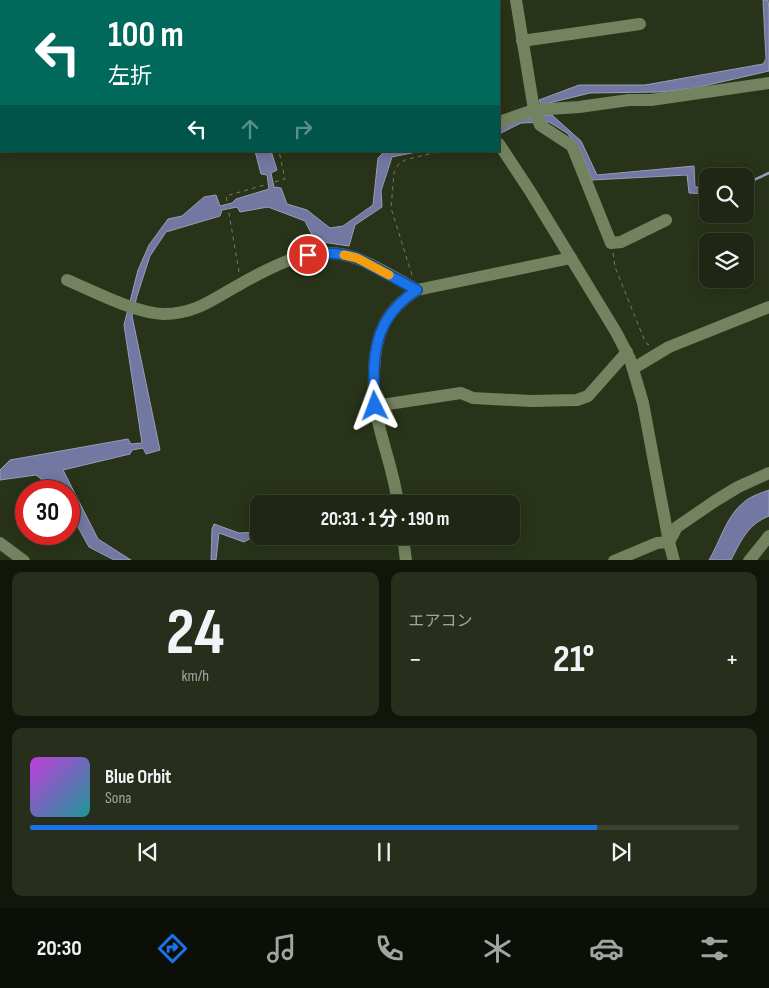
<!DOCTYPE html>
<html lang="ja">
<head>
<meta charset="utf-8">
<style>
  body { margin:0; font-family:"Sofia Sans Condensed","Noto Sans JP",sans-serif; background:#272e1c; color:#f1f3f6; height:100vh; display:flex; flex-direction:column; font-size:19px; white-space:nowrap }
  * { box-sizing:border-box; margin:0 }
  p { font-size:16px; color:#a1a5a0 }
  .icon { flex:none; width:28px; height:28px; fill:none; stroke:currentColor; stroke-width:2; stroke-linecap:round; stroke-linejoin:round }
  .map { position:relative; height:560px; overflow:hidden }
  .sheet { display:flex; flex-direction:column; gap:12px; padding:12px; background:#11150a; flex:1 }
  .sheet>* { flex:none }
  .top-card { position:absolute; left:0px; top:0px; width:500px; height:152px; box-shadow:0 2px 12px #0003,0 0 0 1px #3c4333; background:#00695c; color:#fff; overflow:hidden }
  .controls { position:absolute; left:699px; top:168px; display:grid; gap:10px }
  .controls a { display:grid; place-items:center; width:55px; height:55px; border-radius:10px; background:#1f2613; box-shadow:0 2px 12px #0003,0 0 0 1px #3c4333; font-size:25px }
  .speed { position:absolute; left:15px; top:480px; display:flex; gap:10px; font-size:25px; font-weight:700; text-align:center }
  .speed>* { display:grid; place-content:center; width:65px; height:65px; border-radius:50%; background:#1f2613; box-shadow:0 2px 12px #0003,0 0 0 1px #3c4333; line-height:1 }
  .speed .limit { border:8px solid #d22; background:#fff; color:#111 }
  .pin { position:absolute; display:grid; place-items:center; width:42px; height:42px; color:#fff; margin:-21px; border:2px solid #fff; border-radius:50%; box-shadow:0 1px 5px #0007 }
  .me { position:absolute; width:55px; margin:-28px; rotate:357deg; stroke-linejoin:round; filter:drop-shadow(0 0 4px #0008) }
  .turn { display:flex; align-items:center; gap:18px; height:105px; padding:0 25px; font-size:22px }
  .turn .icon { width:65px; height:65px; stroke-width:2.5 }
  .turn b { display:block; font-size:35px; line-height:42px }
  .lanes { display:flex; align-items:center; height:48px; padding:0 25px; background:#0003; justify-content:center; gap:25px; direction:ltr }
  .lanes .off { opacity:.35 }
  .big { font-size:38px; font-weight:700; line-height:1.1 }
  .sheet .widget { flex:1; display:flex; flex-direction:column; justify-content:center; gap:8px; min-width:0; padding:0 18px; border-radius:10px; background:#272e1c }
  .sheet .dial { align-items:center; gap:0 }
  .dial b { font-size:65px; line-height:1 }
  .song { display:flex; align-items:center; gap:15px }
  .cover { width:60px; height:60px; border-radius:8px; background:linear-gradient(135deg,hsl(290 70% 55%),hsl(180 70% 35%)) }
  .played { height:5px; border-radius:2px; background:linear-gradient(90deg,#1a73e8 80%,#3c4333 80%) }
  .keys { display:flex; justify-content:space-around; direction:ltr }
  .heat { display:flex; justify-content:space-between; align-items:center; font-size:28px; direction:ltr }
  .sheet .tiles { flex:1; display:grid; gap:12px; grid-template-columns:1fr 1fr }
  .widget:last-child { grid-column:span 2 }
  .trip { position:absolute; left:250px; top:495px; width:270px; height:50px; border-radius:10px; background:#1f2613; box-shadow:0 2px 12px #0003,0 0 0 1px #3c4333; font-weight:700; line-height:50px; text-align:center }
  .dock { display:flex; height:80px; justify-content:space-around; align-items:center; background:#0c0f08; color:#a1a5a0 }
  .dock .icon { width:35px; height:35px }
  .dock .on { color:#1a73e8 }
  .dock b { font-size:22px; color:#f1f3f6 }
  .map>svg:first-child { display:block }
  .water { fill:#7278a1; stroke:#989eb6 }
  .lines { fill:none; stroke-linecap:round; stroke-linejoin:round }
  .stream { stroke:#989eb6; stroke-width:2.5 }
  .path { stroke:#737c65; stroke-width:1; stroke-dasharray:4 4; stroke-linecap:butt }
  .minor { stroke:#74835f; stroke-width:12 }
  .route-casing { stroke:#114b97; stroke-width:12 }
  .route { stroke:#1a73e8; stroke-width:9 }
  .slow { stroke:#f59e0b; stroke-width:9 }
</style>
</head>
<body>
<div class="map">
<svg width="769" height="561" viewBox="0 0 769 561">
  <rect width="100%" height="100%" fill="#293319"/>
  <g class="water">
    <polygon points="763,0 768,0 769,9 769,71 695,88 661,92 590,93 541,105 539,100 579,85 645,85 763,64 766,59"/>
    <polygon points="546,115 552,115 581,141 597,175 694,166 695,187 707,187 707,194 689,193 687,175 592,180 579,148 567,133 549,122 521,123 499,134 499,127 518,120"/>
    <polygon points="255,151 271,151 277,170 271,173 274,187 281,188 287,204 307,210 330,228 343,226 373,205 378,158 385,151 421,151 392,157 381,191 382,207 355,225 349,246 315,241 305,221 268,207 240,212 237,207 222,210 220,216 166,232 150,256 137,296 132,316 160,450 146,454 143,448 132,450 130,454 63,470 98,539 131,560 114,560 89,547 69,511 69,491 56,491 36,475 0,480 0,470 10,460 128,439 131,444 142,443 124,325 138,270 149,245 168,219 182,216 204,197 216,195 220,206 232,203 236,199 269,189 267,175 261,174"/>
    <path d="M769,490V516C747,525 741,541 731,560H709C720,542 726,516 744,502C751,496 761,493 769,490Z"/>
    <polygon points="214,524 239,533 259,532 259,534 244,542 219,533 216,560 211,560 212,529"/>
  </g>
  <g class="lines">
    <polyline class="stream" points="745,184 769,173"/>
    <g class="path">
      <polyline points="90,0 90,1"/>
      <polyline points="243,0 244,1"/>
      <polyline points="213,1 219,0"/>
      <polyline points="613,253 615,267 644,339 648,345 651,344"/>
      <polyline points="239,272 226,196 285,179 279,151"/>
      <polyline points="412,275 391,208 394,173 398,165 405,160 441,151"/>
    </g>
    <g class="minor">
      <polyline points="397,0 397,1"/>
      <polyline points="516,0 534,110 540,125 572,146 611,243 621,242 666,220"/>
      <polyline points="522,41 640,24"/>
      <polyline points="499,122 534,110 579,107 629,100 651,100 769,83"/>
      <polyline points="499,144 530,191 616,332 630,359 643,403 669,542 674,561"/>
      <path d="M67,280C93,291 137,314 164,314C190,314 206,304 228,291C266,270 310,241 356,258C377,266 397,279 417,290"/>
      <polyline points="634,368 669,347 769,307"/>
      <polyline points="375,406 461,393 473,398 531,401 577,400 588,396 627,352"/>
      <path d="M398,504C394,470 380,439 375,406C373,395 374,383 374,371C375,334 386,310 417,290L571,258"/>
      <polyline points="403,536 406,561"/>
      <polyline points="0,543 24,561"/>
      <polyline points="614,561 657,543 669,542 677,527 715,501 738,487 769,473"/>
      <polyline points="749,561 769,536"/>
    </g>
  </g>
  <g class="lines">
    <defs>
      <path id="route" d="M308,255C325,252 341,253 357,258L417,290C372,319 372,357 375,406"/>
    </defs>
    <use href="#route" class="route-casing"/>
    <use href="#route" class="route"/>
    <polyline class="slow" points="344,255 357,258 389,275"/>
  </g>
</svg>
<div class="controls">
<a><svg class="icon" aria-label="search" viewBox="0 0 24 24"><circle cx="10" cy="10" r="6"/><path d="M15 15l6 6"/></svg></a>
<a><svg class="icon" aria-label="layers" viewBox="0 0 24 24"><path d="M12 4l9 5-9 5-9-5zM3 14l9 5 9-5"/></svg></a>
</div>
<div class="speed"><div class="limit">30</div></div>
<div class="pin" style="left:308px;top:255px;background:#d93025"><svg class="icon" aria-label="arrive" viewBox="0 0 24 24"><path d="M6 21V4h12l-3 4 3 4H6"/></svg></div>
<svg class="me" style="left:375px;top:406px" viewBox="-20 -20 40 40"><path d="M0-17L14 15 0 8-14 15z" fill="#1a73e8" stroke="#fff" stroke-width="4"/></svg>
<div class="trip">20:31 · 1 分 · 190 m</div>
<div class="top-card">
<div class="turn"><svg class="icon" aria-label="left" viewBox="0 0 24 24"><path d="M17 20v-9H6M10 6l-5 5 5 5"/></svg><div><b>100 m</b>左折</div></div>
<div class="lanes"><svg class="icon" aria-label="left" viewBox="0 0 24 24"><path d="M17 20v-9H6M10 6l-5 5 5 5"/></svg><svg class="icon off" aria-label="ahead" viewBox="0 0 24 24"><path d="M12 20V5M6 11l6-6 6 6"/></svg><svg class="icon off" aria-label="right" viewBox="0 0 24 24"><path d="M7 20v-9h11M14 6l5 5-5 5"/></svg></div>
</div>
</div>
<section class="sheet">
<div class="tiles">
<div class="widget dial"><b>24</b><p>km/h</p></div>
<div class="widget"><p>エアコン</p>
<div class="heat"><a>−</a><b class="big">21°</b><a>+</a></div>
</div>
<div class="widget">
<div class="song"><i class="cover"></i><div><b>Blue Orbit</b><p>Sona</p></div></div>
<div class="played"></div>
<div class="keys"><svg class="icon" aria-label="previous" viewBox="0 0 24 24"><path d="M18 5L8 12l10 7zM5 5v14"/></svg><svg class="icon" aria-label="pause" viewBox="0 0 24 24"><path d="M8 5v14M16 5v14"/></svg><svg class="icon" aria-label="next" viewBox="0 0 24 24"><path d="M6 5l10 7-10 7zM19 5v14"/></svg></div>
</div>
</div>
</section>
<nav class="dock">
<b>20:30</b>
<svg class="icon on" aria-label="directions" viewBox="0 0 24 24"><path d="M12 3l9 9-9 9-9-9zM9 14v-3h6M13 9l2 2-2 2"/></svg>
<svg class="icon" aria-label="music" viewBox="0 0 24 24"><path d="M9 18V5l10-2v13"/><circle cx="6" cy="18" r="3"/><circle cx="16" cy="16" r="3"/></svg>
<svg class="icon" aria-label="phone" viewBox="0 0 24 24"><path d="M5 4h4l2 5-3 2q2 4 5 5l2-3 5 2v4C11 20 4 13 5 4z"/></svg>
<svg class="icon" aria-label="climate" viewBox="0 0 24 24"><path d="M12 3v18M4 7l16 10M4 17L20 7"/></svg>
<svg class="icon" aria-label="car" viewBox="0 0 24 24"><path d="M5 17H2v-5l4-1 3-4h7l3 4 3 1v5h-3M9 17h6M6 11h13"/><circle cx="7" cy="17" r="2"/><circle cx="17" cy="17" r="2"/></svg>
<svg class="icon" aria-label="filters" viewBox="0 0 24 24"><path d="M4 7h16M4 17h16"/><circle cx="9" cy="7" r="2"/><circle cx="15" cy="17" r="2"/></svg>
</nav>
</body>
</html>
